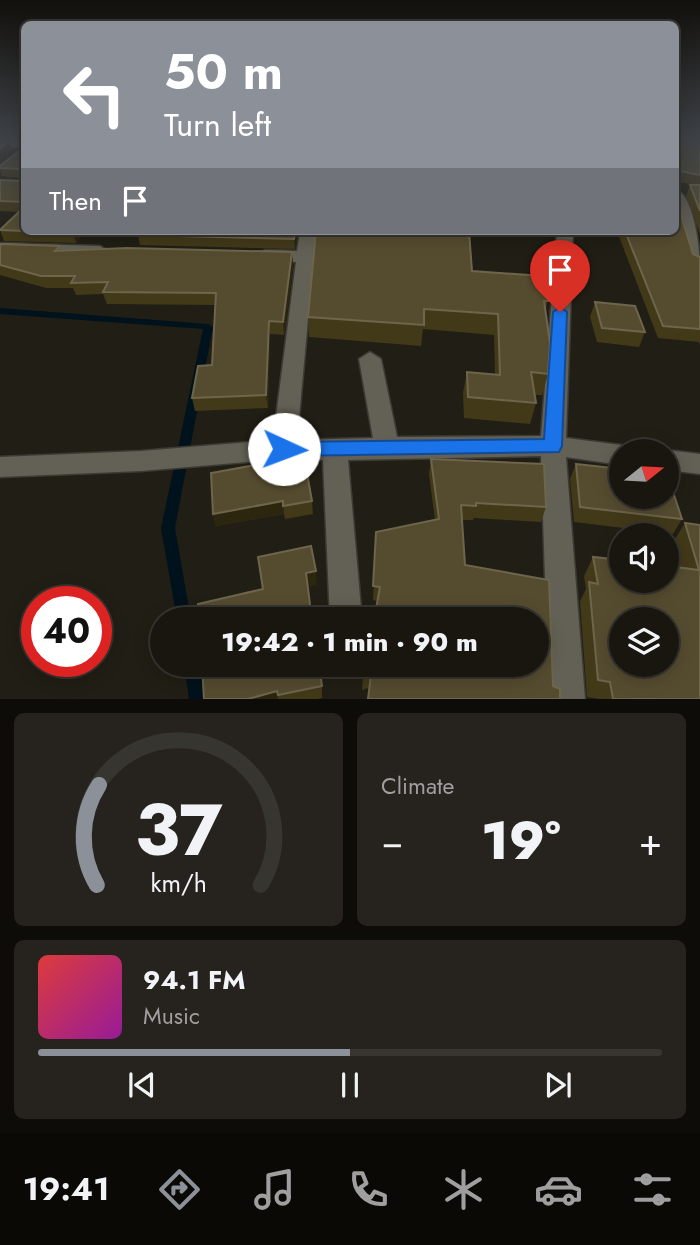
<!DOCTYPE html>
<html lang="en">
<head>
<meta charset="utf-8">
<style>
  body { margin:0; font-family:Jost,sans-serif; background:#26231e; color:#f1f3f6; height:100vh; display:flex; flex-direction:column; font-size:26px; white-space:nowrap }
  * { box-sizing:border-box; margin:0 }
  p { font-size:23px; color:#9f9f9f }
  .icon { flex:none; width:38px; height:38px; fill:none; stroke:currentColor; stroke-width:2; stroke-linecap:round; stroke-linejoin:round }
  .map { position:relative; height:699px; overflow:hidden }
  .drawer { display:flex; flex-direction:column; gap:14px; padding:14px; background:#0e0c09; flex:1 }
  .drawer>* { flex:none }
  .top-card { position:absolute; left:21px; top:21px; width:658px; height:214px; border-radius:10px; box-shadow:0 4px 18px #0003,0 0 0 2px #373530; background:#8c9099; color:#fff; overflow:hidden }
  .needle { width:46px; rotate:72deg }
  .tools { position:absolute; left:609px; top:439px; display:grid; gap:14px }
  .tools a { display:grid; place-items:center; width:70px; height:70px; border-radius:50%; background:#191610; box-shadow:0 4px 18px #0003,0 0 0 2px #373530; font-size:35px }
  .speed { position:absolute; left:21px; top:586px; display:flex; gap:14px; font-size:35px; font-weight:700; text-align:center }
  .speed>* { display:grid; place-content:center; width:91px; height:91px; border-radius:50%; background:#191610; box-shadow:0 4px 18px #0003,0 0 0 2px #373530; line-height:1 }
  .speed .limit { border:10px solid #d22; background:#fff; color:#111 }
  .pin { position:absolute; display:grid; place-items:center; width:60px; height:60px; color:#fff; margin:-72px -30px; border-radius:50% 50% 50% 0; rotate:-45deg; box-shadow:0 0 7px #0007 }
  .pin .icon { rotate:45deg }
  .me { position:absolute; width:77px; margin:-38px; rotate:92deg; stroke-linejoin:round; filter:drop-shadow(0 0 5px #0008) }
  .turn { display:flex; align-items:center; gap:24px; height:147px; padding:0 28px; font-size:32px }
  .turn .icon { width:91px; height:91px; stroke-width:2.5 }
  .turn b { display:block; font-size:49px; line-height:60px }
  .then { display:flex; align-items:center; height:66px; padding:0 28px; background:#0003; gap:14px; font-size:26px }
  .big { font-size:52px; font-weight:800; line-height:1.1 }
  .drawer .tile { flex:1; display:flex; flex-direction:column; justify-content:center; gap:10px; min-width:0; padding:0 24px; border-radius:10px; background:#26231e }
  .drawer .dial { align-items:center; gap:0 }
  .dial svg { height:182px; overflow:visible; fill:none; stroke:#373530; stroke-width:7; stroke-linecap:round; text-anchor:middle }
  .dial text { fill:#f1f3f6; stroke:none }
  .song { display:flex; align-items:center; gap:21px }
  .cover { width:84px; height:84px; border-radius:10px; background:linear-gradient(135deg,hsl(0 70% 55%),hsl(300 70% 35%)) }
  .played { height:7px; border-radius:4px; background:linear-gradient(90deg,#8c9099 50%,#373530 50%) }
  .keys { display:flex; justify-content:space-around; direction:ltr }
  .heat { display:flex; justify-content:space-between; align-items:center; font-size:38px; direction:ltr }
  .drawer .tiles { flex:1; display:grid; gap:14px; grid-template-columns:1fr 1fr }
  .tile:last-child { grid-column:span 2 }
  .trip { position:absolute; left:150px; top:607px; width:399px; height:70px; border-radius:35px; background:#191610; box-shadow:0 4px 18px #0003,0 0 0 2px #373530; font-weight:800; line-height:70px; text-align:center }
  .tabs { display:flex; height:112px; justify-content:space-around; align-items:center; background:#0a0906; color:#9f9f9f }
  .tabs .icon { width:49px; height:49px }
  .tabs .selected { color:#8c9099 }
  .tabs b { font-size:32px; color:#f1f3f6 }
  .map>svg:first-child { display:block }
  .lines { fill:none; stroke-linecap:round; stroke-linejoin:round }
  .stream { fill:#00121c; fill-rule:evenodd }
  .minor-casing { stroke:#3c3a35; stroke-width:3 }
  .minor { fill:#636055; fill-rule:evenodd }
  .wall { fill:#423919 }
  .shaded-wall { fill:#2d260e }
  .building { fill:#554c30; stroke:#6d654c; stroke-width:2; fill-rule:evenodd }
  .route { fill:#1a73e8; stroke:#114b97; stroke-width:2 }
</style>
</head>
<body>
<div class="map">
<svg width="700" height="699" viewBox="0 0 700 699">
  <rect width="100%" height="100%" fill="#211e15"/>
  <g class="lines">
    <g class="stream">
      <polygon points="0,308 208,324 213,327 175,528 191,620 177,620 161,528 203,329 0,314"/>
      <polygon points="184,665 200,665 205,699 189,699"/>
    </g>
    <defs>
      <g id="minor">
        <rect x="0" y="139" width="24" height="8"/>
        <path d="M676,190C695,196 700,253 700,270L691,265L676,215Z"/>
        <polygon points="300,231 316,231 297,440 373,438 359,359 370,352 381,359 397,437 541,436 557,231 573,231 566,438 621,445 632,452 621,452 621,465 566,457 585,699 549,699 541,456 348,460 362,620 330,620 323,460 284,459 141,471 0,477 0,457 141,451 273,440 296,262 265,260 256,255 265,250 297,251"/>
        <polygon points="0,243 100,246 108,251 100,256 0,253"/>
        <polygon points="667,450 700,454 700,474 667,470 667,452 662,452"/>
      </g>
    </defs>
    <use href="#minor" class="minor-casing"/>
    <use href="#minor" class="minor"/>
  </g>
  <g class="wall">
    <polygon points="24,138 24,231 86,231 76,243 4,241 0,230 20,212 0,211 0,180 22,181 22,178 2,176 0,170 0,166 23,148"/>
    <polygon points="676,138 700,138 700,234 686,196 690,185 699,185 677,182 678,205 693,254 700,257 700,345 699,342 658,338 618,234 594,232 593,231 676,231"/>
    <polygon points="140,231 296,231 297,236 295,249 140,245 138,235"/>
    <polygon points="0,244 61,250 292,252 293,265 284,335 270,334 268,408 195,411 192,398 212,365 215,305 107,304 103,294 76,295 73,288 46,288 0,275"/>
    <polygon points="472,271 548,301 545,311 548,374 542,395 534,395 536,403 530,424 464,418 463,393 467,372 495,375 494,335 423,329 421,346 309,337 308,317"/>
    <polygon points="595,302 645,332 639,347 597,342 590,317"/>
    <polygon points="431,459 546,507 541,522 474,518 473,520 462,520 369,688 362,690 363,677 377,601 373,600 376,532 435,520 429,474"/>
    <polygon points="576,464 682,519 673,534 574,522 570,479"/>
    <polygon points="272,467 312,501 313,514 285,519 284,514 216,526 213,514"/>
    <polygon points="685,523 700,525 700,699 599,699 587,697 580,601 586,589 584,576 593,557 680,568 673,542"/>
    <polygon points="322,686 322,698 318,699 204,699"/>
  </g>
  <g class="shaded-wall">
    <polygon points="9,141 12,150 0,160 0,149"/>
    <polygon points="74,231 86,231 76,243 73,233"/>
    <polygon points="295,231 296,231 297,236 295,249 294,239"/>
    <polygon points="292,252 293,265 284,335 283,322"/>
    <polygon points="269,321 270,334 268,408 266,395"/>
    <polygon points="283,501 284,514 216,526 213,514"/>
    <polygon points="316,571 317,585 307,587 306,573"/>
    <polygon points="277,691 278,699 248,699"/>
  </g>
  <g class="building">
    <polygon points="23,138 24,138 24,202 0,201 0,180 22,181 23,169 0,168 0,166 23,148"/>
    <polygon points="676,138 700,138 700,175 680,171 677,174 678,205 693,254 700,257 700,329 663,326 625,231 676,231"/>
    <polygon points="0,141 9,141 0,149"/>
    <polygon points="690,185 700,185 700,211"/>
    <polygon points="24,207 24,231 74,231 73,233 0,230"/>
    <polygon points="140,231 295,231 294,239 138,235"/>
    <polygon points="316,231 469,231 472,271 542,276 548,301 544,301 550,343 548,374 531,372 536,403 468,397 467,372 500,375 498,314 424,309 424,325 308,317"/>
    <polygon points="0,244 60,246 55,251 127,248 292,252 283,322 269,321 266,395 192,398 198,366 212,365 216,293 103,292 108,282 71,283 75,276 41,276 0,265"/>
    <polygon points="595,302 635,306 645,332 602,328"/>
    <polygon points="431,459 544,464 546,507 476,503 476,506 461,505 465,565 549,580 553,686 560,689 560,699 368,699 371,675 363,677 365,665 537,665 537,620 374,620 380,587 373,586 376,532 439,519"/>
    <polygon points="272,462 272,467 305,462 312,501 283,506 283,501 213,514 211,473"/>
    <polygon points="576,464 621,469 621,497 667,497 667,474 682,519 580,507"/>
    <path d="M685,523L700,525V699H613L610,682L598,680L589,582L598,584L593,557L621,560V581H667V566L699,570ZM621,620H667V665H621Z"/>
    <polygon points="311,546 316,571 306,573 312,620 199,620 198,604 263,589 258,557"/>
    <polygon points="202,665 319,665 322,686 278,695 277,691 248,699 204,699"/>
  </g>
  <linearGradient id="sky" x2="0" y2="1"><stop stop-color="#12100c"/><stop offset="0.58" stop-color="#3d4146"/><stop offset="1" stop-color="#3d4146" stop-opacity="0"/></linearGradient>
  <rect width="700" height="236" fill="url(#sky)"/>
  <polygon class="route" points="560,307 567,312 562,446 559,452 284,456 274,449 284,442 544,439 553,312"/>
</svg>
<div class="tools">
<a><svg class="needle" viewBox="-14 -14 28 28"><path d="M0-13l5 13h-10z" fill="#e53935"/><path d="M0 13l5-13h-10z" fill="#9f9f9f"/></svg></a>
<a><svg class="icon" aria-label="sound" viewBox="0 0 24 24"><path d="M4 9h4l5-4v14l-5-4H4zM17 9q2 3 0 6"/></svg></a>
<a><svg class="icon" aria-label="layers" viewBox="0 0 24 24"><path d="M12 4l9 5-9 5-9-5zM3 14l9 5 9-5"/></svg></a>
</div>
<div class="speed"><div class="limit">40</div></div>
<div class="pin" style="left:560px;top:312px;background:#d93025"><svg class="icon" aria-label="arrive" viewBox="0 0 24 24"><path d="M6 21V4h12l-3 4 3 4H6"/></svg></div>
<svg class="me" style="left:284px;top:449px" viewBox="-20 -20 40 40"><circle r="19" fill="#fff"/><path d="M0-13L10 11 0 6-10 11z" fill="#1a73e8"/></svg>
<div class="trip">19:42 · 1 min · 90 m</div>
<div class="top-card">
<div class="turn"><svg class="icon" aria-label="left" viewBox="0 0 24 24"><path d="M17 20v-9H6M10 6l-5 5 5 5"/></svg><div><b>50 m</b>Turn left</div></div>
<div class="then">Then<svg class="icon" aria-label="arrive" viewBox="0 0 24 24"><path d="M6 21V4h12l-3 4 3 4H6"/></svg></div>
</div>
</div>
<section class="drawer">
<div class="tiles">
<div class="tile dial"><svg viewBox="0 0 100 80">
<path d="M14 69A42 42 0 1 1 86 69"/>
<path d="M14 69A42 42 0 0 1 15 25" stroke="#8c9099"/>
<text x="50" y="56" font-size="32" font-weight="700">37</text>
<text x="50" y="72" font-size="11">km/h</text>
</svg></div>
<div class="tile"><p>Climate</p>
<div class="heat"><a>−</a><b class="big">19°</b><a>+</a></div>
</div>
<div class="tile">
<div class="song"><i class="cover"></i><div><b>94.1 FM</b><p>Music</p></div></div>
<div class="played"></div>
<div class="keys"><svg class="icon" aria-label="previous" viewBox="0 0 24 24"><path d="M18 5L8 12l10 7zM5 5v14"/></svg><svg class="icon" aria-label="pause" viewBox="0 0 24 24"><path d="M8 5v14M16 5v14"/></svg><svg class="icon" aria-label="next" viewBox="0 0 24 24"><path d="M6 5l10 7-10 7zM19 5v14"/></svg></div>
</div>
</div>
</section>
<nav class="tabs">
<b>19:41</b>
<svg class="icon selected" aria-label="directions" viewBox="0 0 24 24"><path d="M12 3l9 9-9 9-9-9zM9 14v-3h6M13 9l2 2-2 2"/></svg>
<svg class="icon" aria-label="music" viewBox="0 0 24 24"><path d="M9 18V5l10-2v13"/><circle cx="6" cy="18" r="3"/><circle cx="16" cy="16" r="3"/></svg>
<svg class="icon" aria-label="phone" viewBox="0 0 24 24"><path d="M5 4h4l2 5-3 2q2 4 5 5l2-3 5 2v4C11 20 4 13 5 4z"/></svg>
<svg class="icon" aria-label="climate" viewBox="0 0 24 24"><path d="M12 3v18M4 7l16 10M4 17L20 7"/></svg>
<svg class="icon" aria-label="car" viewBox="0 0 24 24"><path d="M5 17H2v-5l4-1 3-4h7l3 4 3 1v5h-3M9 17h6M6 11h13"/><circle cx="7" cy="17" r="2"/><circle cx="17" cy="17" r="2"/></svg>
<svg class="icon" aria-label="filters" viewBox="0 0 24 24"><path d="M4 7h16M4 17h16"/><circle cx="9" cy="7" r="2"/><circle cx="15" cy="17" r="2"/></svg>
</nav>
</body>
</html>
